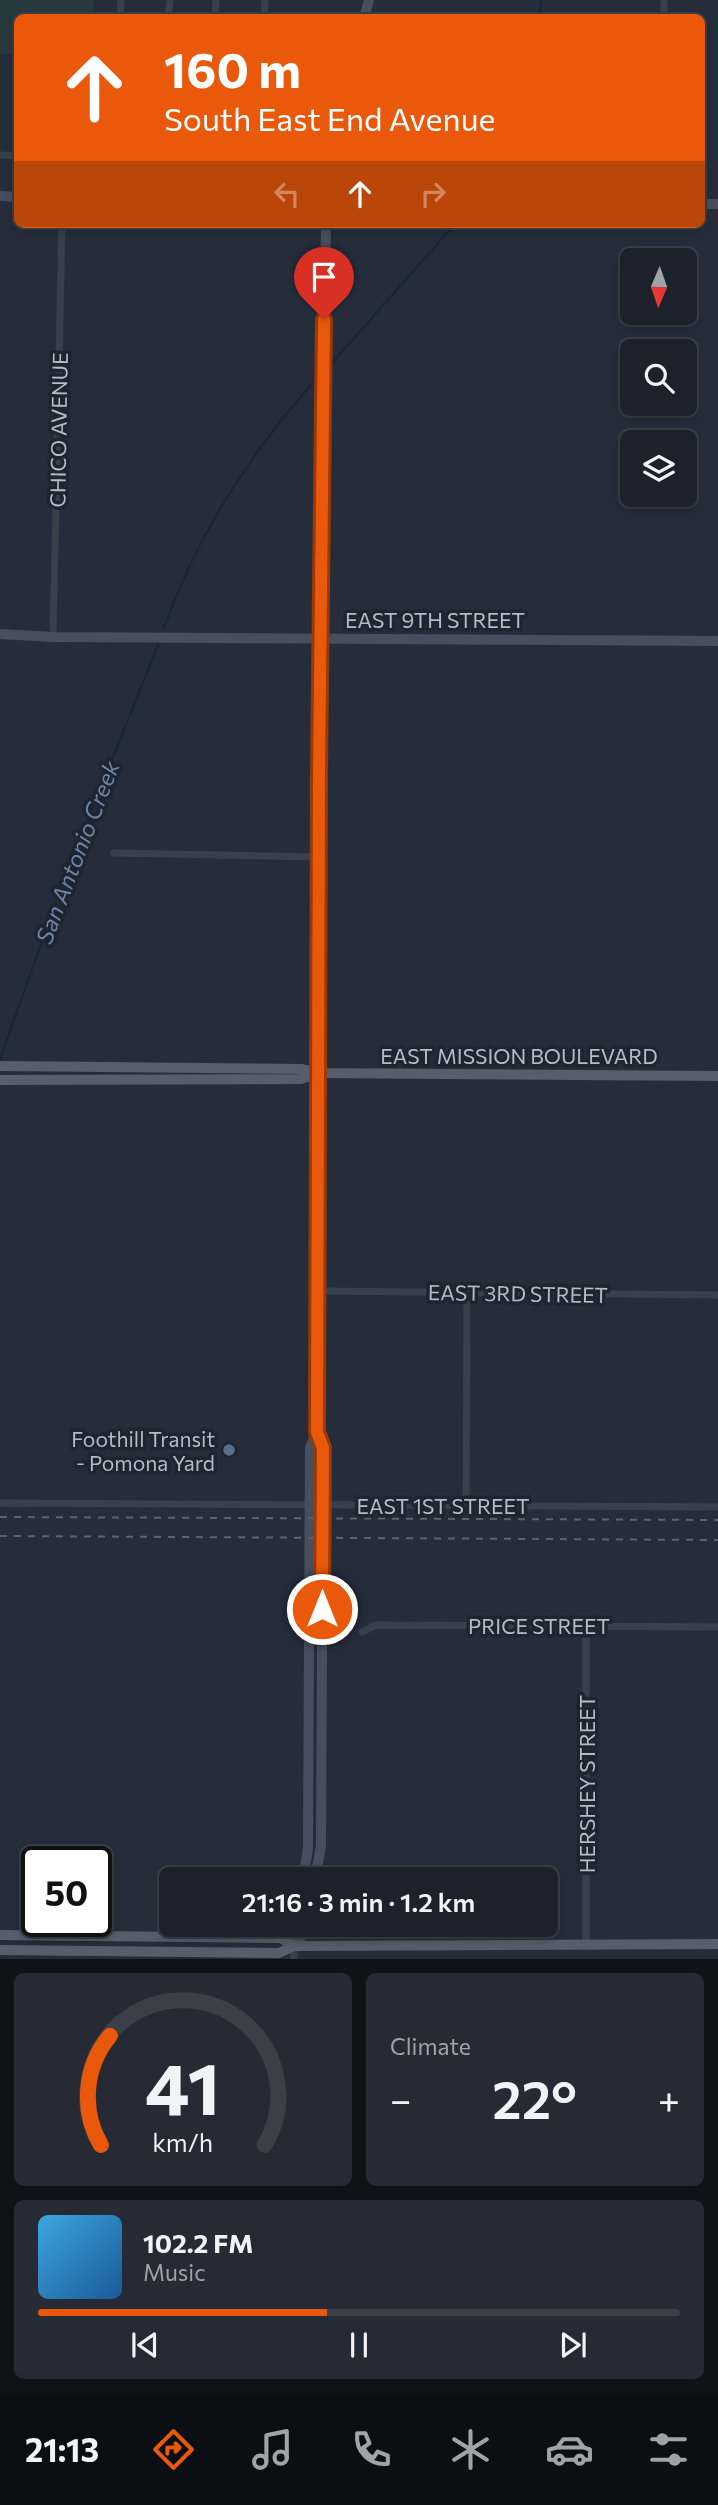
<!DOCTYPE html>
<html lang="en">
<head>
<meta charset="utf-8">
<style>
  body { margin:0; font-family:Commissioner,sans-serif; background:#252a34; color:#f1f3f6; height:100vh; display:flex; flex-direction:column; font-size:26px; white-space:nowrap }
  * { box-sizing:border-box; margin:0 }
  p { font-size:23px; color:#a0a4a9 }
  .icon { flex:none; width:38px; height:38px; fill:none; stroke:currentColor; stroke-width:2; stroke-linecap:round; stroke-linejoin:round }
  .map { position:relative; height:1959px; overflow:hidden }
  .drawer { display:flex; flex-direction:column; gap:14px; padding:14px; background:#0f1318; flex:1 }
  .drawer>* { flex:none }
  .banner { position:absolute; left:14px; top:14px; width:691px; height:214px; border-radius:10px; box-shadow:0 4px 10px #0003,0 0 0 2px #3a3f48; background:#ea580c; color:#fff; overflow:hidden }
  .needle { width:46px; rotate:182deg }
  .controls { position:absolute; left:620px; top:248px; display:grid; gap:14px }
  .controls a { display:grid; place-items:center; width:77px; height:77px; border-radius:10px; background:#1c222c; box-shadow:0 4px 10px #0003,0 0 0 2px #3a3f48; font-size:35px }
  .speed { position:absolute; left:21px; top:1846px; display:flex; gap:14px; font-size:35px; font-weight:700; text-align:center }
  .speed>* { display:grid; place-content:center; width:91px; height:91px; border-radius:50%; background:#1c222c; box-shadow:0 4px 10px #0003,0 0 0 2px #3a3f48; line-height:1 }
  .speed .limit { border:4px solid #111; border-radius:10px; background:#fff; color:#111 }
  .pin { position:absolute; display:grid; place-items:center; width:60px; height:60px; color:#fff; margin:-72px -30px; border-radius:50% 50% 50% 0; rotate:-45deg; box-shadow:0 0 7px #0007 }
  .pin .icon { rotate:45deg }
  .me { position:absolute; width:77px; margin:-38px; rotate:0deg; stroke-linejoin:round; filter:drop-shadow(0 0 5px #0008) }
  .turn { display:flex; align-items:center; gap:24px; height:147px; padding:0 35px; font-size:32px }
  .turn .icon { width:91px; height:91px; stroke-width:2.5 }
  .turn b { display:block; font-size:49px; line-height:60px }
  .lanes { display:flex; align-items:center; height:66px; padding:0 35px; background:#0003; justify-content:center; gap:35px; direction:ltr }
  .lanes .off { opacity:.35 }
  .big { font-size:52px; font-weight:600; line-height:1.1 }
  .drawer .tile { flex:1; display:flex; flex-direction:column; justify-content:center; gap:10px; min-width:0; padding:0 24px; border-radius:10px; background:#252a34 }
  .drawer .dial { align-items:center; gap:0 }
  .dial svg { height:182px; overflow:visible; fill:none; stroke:#3a3f48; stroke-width:7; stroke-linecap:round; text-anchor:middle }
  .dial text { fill:#f1f3f6; stroke:none }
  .song { display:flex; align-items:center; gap:21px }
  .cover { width:84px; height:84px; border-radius:10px; background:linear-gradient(135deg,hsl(200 70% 55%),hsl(210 70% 35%)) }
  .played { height:7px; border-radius:4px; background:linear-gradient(90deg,#ea580c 45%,#3a3f48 45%) }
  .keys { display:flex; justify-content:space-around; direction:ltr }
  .heat { display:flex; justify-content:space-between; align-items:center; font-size:38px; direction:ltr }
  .drawer .tiles { flex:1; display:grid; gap:14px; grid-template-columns:1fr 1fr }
  .tile:last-child { grid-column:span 2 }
  .trip { position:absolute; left:159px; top:1867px; width:399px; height:70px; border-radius:10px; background:#1c222c; box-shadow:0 4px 10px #0003,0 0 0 2px #3a3f48; font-weight:600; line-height:70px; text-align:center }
  .tab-bar { display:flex; height:112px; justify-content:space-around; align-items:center; background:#0b0e12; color:#a0a4a9 }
  .tab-bar .icon { width:49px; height:49px }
  .tab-bar .current { color:#ea580c }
  .tab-bar b { font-size:32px; color:#f1f3f6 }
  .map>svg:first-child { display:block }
  .green { fill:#27393c }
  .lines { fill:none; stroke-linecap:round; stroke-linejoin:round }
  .stream { stroke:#182438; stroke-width:2 }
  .street { stroke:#38404b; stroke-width:7 }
  .secondary { stroke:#474f5e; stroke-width:10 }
  .primary { stroke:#565e6b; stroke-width:10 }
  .rail { stroke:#5b6372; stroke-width:2; stroke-dasharray:7 7; stroke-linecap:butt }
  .route-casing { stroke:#983908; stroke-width:18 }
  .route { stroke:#ea580c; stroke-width:12 }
  .service-dot { fill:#5c6f8a; stroke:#1d2530; stroke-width:2.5 }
  .labels { text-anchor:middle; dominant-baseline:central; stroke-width:7; stroke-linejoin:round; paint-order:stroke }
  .street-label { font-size:21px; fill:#b4bbc7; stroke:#1d2530 }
  .poi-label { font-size:21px; fill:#b4bbc7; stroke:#1d2530; text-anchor:end }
  .water-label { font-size:23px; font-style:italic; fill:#6f84a4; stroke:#1d2530 }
</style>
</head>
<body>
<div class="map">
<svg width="718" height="1959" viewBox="0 0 718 1959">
  <rect width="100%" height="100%" fill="#252d3b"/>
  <polygon class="green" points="0,0 93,0 93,17 18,18 17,54 0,54"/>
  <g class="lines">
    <g class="stream">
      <polyline points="539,18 541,0"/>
      <polyline points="332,363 455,224"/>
      <path d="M164,628C195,539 248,457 310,386"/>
      <polyline points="0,1059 63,882 158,645"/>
    </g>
    <g class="street">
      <polyline points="120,18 121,0"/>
      <polyline points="168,18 170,0"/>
      <polyline points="215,18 216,0"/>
      <polyline points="264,18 265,0"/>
      <polyline points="664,18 664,0"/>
      <polyline points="0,155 18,156"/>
      <polyline points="53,637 62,224"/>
      <polyline points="114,853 318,857"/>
      <polyline points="317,1291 718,1295"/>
      <polyline points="0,1503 718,1507"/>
      <polyline points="466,1504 467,1292"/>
      <polyline points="362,1632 376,1625 718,1627"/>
      <polyline points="586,1942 586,1625"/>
      <polyline points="294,1959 294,1946"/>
    </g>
    <g class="secondary">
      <polyline points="364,18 369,0"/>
      <polyline points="0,196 18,197"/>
      <polyline points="702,204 718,204"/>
      <polyline points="0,634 53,637 718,641"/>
      <polyline points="303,1880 308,1848 310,1447 317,1432"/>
      <polyline points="315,1880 321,1846 323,1448 317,1432 318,857 326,224"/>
      <polyline points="291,1925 289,1937 294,1946 301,1937 304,1925"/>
    </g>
    <g class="primary">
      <polyline points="0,1066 301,1069 319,1073 718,1076"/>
      <polyline points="0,1080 301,1079 318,1073"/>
      <polyline points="0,1935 280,1938 294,1946"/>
      <polyline points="0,1950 279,1953 294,1946 718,1944"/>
    </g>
    <g class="rail">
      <polyline points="0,1517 718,1520"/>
      <polyline points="0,1536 718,1540"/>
    </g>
  </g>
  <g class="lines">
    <defs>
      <polyline id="route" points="322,1609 323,1448 317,1432 319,773 324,319"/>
    </defs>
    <use href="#route" class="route-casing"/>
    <use href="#route" class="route"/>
  </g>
  <circle class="service-dot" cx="229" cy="1450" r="7"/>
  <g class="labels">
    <g class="street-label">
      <text transform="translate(58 430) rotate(-89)">CHICO AVENUE</text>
      <text x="435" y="619">EAST 9TH STREET</text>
      <text x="519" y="1055">EAST MISSION BOULEVARD</text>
      <text transform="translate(518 1293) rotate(1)">EAST 3RD STREET</text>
      <text x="443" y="1505">EAST 1ST STREET</text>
      <text x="539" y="1625">PRICE STREET</text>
      <text transform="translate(586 1784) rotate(-90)">HERSHEY STREET</text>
    </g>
    <g class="poi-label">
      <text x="215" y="1438">Foothill Transit<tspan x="215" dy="24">- Pomona Yard</tspan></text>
    </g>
    <g class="water-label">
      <text transform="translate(77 852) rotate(-69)">San Antonio Creek</text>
    </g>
  </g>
</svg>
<div class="controls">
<a><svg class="needle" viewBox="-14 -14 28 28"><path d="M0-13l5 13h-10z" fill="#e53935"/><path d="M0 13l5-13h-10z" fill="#a0a4a9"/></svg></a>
<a><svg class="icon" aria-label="search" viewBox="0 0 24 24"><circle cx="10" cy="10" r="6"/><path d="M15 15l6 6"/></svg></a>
<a><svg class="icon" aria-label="layers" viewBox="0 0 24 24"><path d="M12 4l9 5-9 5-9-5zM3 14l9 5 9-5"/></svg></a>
</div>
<div class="speed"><div class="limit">50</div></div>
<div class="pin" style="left:324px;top:319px;background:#d93025"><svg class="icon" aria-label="arrive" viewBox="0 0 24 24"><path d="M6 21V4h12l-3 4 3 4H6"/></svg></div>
<svg class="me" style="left:322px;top:1609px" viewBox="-20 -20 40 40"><circle r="17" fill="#ea580c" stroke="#fff" stroke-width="3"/><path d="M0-11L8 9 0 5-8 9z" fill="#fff"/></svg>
<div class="trip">21:16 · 3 min · 1.2 km</div>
<div class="banner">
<div class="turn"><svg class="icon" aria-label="ahead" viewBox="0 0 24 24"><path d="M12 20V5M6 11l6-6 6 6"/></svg><div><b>160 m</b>South East End Avenue</div></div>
<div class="lanes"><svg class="icon off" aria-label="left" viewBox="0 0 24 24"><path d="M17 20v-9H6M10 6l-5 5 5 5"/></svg><svg class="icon" aria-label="ahead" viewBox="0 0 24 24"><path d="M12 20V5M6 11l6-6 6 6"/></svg><svg class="icon off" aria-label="right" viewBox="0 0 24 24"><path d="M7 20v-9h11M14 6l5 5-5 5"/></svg></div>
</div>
</div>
<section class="drawer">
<div class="tiles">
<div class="tile dial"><svg viewBox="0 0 100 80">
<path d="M14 69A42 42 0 1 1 86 69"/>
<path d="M14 69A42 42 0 0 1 18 21" stroke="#ea580c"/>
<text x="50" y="56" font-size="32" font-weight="700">41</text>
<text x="50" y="72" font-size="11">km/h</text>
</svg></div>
<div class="tile"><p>Climate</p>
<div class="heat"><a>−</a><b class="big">22°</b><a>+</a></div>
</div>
<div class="tile">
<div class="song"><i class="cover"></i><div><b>102.2 FM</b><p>Music</p></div></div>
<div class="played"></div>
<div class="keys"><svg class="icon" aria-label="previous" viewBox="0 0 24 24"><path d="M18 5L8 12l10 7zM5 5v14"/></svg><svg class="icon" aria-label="pause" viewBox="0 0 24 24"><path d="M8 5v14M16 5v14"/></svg><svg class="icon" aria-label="next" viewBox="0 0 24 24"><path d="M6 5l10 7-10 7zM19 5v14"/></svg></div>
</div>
</div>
</section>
<nav class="tab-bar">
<b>21:13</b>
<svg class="icon current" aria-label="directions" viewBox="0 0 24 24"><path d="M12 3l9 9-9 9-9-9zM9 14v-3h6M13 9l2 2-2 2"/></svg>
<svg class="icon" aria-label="music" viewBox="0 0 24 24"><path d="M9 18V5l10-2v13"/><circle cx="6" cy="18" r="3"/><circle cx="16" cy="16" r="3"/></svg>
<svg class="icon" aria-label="phone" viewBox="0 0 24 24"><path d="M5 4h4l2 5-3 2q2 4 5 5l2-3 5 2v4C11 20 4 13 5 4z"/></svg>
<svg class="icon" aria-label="climate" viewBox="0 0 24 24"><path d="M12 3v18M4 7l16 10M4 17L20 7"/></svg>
<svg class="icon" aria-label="car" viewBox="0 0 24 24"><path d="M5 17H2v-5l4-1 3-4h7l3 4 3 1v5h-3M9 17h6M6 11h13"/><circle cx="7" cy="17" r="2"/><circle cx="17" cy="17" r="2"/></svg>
<svg class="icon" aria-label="filters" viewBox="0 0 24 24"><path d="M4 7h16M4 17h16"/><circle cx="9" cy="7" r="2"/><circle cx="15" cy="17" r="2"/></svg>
</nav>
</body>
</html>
